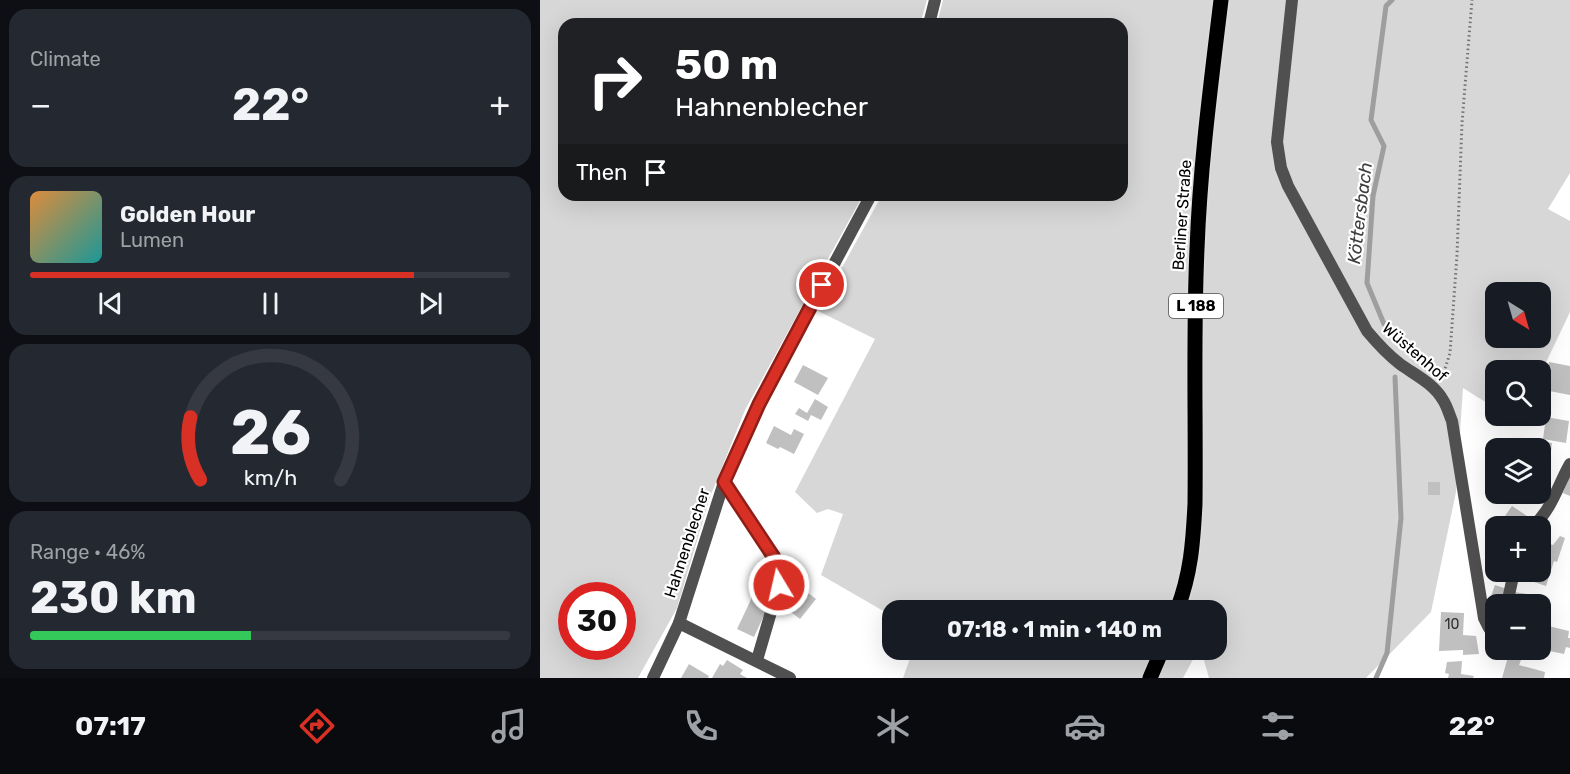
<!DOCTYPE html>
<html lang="en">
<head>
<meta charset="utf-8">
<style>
  body { margin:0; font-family:Rubik,sans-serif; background:#242831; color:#f1f3f6; height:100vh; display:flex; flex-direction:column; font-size:22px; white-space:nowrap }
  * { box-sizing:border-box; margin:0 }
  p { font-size:20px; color:#9ea1a6 }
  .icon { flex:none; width:33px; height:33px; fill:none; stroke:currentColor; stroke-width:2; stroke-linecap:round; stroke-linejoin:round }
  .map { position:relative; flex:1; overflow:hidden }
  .details { display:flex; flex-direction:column; gap:9px; padding:9px; background:#0d0f14; width:540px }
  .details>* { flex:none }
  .guide { position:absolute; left:18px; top:18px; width:570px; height:183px; border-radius:18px; box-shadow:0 6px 24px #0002; background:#202124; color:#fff; overflow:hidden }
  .needle { width:39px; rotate:143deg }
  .buttons { position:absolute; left:945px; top:282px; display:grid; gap:12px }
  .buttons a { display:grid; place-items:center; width:66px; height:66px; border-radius:12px; background:#171b24; box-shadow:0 6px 24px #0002; font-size:30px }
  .speed { position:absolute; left:18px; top:582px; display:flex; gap:12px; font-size:30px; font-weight:700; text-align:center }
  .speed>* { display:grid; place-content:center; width:78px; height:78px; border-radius:50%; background:#171b24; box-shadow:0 6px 24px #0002; line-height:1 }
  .speed .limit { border:9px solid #d22; background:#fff; color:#111 }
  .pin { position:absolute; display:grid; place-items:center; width:51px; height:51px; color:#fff; margin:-26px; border:3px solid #fff; border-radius:50%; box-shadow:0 2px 6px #0007 }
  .me { position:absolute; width:66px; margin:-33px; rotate:351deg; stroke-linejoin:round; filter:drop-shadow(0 0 4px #0008) }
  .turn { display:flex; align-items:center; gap:21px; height:126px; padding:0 18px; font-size:27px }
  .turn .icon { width:78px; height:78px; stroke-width:2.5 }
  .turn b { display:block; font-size:42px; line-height:51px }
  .then { display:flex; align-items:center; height:57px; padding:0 18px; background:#0003; gap:12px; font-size:22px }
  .big { font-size:45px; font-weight:700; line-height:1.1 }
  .details .widget { flex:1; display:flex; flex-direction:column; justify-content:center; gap:9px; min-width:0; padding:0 21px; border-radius:18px; background:#242831 }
  .details .dial { align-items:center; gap:0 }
  .dial svg { height:156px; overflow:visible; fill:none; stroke:#363941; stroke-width:7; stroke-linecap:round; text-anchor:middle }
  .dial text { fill:#f1f3f6; stroke:none }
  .song { display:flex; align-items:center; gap:18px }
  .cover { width:72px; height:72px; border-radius:9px; background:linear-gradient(135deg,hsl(30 70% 55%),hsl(180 70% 35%)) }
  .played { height:6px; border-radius:3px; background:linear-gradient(90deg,#d93025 80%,#363941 80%) }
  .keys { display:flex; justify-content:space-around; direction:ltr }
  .heat { display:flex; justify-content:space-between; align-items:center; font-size:33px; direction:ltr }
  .charge { height:9px; border-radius:4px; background:linear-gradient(90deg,#34c759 46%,#363941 0) }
  .trip { position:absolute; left:342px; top:600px; width:345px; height:60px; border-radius:18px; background:#171b24; box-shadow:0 6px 24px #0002; font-weight:700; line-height:60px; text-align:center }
  .menu { display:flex; height:96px; justify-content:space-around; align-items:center; background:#090b0e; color:#9ea1a6 }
  .menu .icon { width:42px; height:42px }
  .menu .selected { color:#d93025 }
  .menu b { font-size:27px; color:#f1f3f6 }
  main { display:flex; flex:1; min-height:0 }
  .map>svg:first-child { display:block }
  .green { fill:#d7d7d7; fill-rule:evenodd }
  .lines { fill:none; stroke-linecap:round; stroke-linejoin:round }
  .stream { stroke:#9e9e9e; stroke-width:5 }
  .building { fill:#c0c0c0 }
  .primary-casing { stroke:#dbdbdb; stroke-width:18 }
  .path { stroke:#727272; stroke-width:3; stroke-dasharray:1.5 3; stroke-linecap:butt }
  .minor { stroke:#505050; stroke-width:12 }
  .primary { stroke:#000; stroke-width:15 }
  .route-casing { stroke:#8d1f18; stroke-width:15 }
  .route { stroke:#d93025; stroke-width:10 }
  .labels { text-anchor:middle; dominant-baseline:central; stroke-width:4.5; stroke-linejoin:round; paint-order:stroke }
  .number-label { font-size:14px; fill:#303030 }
  .shield { fill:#fff; stroke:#4c4c4c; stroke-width:1.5 }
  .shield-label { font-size:15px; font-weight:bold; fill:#000 }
  .street-label { font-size:16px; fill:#000; stroke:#fff }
  .water-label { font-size:18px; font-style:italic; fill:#3f3f3f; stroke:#fff }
</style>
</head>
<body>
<main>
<section class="details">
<div class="widget"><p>Climate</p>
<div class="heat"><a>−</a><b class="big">22°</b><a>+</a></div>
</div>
<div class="widget">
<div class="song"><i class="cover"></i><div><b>Golden Hour</b><p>Lumen</p></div></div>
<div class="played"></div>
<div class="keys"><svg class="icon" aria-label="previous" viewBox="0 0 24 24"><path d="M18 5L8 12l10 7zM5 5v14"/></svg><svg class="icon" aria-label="pause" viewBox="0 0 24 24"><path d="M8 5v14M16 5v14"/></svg><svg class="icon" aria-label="next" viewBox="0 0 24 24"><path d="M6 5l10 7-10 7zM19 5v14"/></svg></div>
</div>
<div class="widget dial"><svg viewBox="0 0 100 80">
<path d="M14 69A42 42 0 1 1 86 69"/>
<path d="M14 69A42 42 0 0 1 9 37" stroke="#d93025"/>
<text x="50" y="56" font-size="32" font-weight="700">26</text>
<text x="50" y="72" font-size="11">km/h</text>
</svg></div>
<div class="widget"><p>Range · 46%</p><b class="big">230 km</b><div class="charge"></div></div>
</section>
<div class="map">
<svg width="1030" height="678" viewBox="0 0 1030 678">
  <rect width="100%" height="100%" fill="#fff"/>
  <g class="green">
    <path d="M0,0H387L380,24H24V195H323L205,410L170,497L137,608L98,678H0ZM32,596H82V646H32Z"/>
    <path d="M403,0H1030V173L1008,209L1030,221V312L1001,373L1000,370H956L955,405L947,403L923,388L916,492L891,612L826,678H669L661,650H676V610H352V616L281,575L303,514L288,509L277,513L255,492L335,339L278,311L342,195H582V24H397ZM956,292H1000V338H956Z"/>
    <polygon points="373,650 658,650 643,678 363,678"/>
  </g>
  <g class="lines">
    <g class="stream">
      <polyline points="844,324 827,283 833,196 844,146 831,120 846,6 852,0"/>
      <polyline points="836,678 847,653 861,518 855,377"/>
    </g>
  </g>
  <g class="building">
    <polygon points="1009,362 1030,366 1030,395 1004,390"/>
    <polygon points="263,365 288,378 278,395 254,382"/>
    <polygon points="275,399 288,407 281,420 271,415 268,421 255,414 259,408 267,413"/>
    <polygon points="1006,417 1029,421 1026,443 1003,439"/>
    <polygon points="234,426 251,435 254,429 264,434 254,454 240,447 238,449 226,443"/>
    <polygon points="994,440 1012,443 1011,451 993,448"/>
    <polygon points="1030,475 1030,496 1023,493"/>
    <rect x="888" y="482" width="12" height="13"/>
    <polygon points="972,506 987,516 979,526 958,526"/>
    <polygon points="1020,536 1025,538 1017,562 1014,561 1006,586 991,581 994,572 1000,572 1000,538 1004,539 1004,542 1013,545"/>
    <polygon points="253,581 276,599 260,619 237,601"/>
    <polygon points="955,585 967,589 962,602 950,599"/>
    <polygon points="216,589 233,596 214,637 197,629"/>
    <polygon points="974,592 1007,597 1005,611 1000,610 1000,604 972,604"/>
    <polygon points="901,612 924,613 923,635 936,636 939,654 923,655 923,650 899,651"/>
    <polygon points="1000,624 1029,631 1028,638 1030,638 1030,648 1026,647 1024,654 1000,649"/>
    <polygon points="968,657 981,660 979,665 1005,672 1004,678 962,678"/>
    <polygon points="187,660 203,670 200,674 207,678 172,678 180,664 183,666"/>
    <polygon points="922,661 921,674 934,676 933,678 908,678 909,674 905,673 907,662"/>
    <polygon points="149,664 169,676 168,678 141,678"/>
  </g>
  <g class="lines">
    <defs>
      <g id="primary">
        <path d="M637,610C651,573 653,543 655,504C656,419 653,334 657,249C660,166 671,83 681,0"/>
        <polyline points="610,678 622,650"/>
      </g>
    </defs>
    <use href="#primary" class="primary-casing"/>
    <polyline class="path" points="901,376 904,372 910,353 917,255 922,123 932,0"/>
    <g class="minor">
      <path d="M752,0L737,142L741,168L748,186L827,331C837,343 847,354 860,364C875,375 893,383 903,400C907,406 909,414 912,421L944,618L949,628L956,632"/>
      <polyline points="389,24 395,0"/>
      <polyline points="184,482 243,571 217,660"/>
      <path d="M993,526C1011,511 1018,485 1030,464"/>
      <polyline points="967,604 974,572"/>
      <polyline points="139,623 250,678"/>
      <polyline points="113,678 139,623 184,482 219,404 331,195"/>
    </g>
    <use href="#primary" class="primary"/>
  </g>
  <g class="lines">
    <defs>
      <polyline id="route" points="239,585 243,571 184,482 219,404 282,285"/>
    </defs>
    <use href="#route" class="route-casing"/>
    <use href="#route" class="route"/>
  </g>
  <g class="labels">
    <g class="number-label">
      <text x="912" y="624">10</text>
    </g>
    <rect class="shield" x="629" y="294" width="54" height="24" rx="4.5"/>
    <g class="shield-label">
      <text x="656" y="306">L 188</text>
    </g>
    <g class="street-label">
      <text transform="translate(642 215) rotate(-86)">Berliner Straße</text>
      <text transform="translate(875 352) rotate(41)">Wüstenhof</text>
      <text transform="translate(147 543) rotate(-72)">Hahnenblecher</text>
    </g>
    <g class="water-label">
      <text transform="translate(820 213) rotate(-83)">Köttersbach</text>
    </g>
  </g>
</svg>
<div class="buttons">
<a><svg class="needle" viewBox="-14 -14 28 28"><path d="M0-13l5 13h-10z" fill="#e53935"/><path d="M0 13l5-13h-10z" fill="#9ea1a6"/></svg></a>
<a><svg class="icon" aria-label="search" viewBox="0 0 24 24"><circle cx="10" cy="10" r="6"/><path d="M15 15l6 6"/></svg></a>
<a><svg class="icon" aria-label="layers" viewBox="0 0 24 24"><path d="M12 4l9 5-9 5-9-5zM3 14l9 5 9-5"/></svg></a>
<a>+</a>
<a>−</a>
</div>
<div class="speed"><div class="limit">30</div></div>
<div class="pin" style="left:282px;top:285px;background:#d93025"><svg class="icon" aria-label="arrive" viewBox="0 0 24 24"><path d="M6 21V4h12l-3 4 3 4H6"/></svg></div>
<svg class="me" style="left:239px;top:585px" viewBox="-20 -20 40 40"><circle r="17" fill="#d93025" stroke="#fff" stroke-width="3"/><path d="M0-11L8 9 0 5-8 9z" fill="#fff"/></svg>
<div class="trip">07:18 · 1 min · 140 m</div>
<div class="guide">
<div class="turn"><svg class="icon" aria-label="right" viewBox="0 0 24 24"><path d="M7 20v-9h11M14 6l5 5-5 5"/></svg><div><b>50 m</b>Hahnenblecher</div></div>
<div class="then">Then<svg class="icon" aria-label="arrive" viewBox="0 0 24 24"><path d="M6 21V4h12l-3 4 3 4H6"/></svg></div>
</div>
</div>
</main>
<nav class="menu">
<b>07:17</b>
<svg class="icon selected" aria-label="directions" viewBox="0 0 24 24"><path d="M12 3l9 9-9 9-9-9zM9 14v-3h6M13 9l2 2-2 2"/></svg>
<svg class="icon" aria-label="music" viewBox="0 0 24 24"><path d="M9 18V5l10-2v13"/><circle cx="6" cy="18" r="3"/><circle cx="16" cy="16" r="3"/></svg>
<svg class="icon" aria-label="phone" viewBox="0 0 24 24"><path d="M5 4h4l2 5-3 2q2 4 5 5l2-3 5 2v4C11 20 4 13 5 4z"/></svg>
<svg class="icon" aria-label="climate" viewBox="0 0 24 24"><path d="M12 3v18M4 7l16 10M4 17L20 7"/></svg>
<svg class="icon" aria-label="car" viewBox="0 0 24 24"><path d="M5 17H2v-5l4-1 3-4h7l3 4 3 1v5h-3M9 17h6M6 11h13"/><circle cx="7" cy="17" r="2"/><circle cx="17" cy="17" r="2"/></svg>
<svg class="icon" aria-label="filters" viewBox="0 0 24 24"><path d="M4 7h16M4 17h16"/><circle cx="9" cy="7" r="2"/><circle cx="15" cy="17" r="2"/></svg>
<b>22°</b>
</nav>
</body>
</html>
